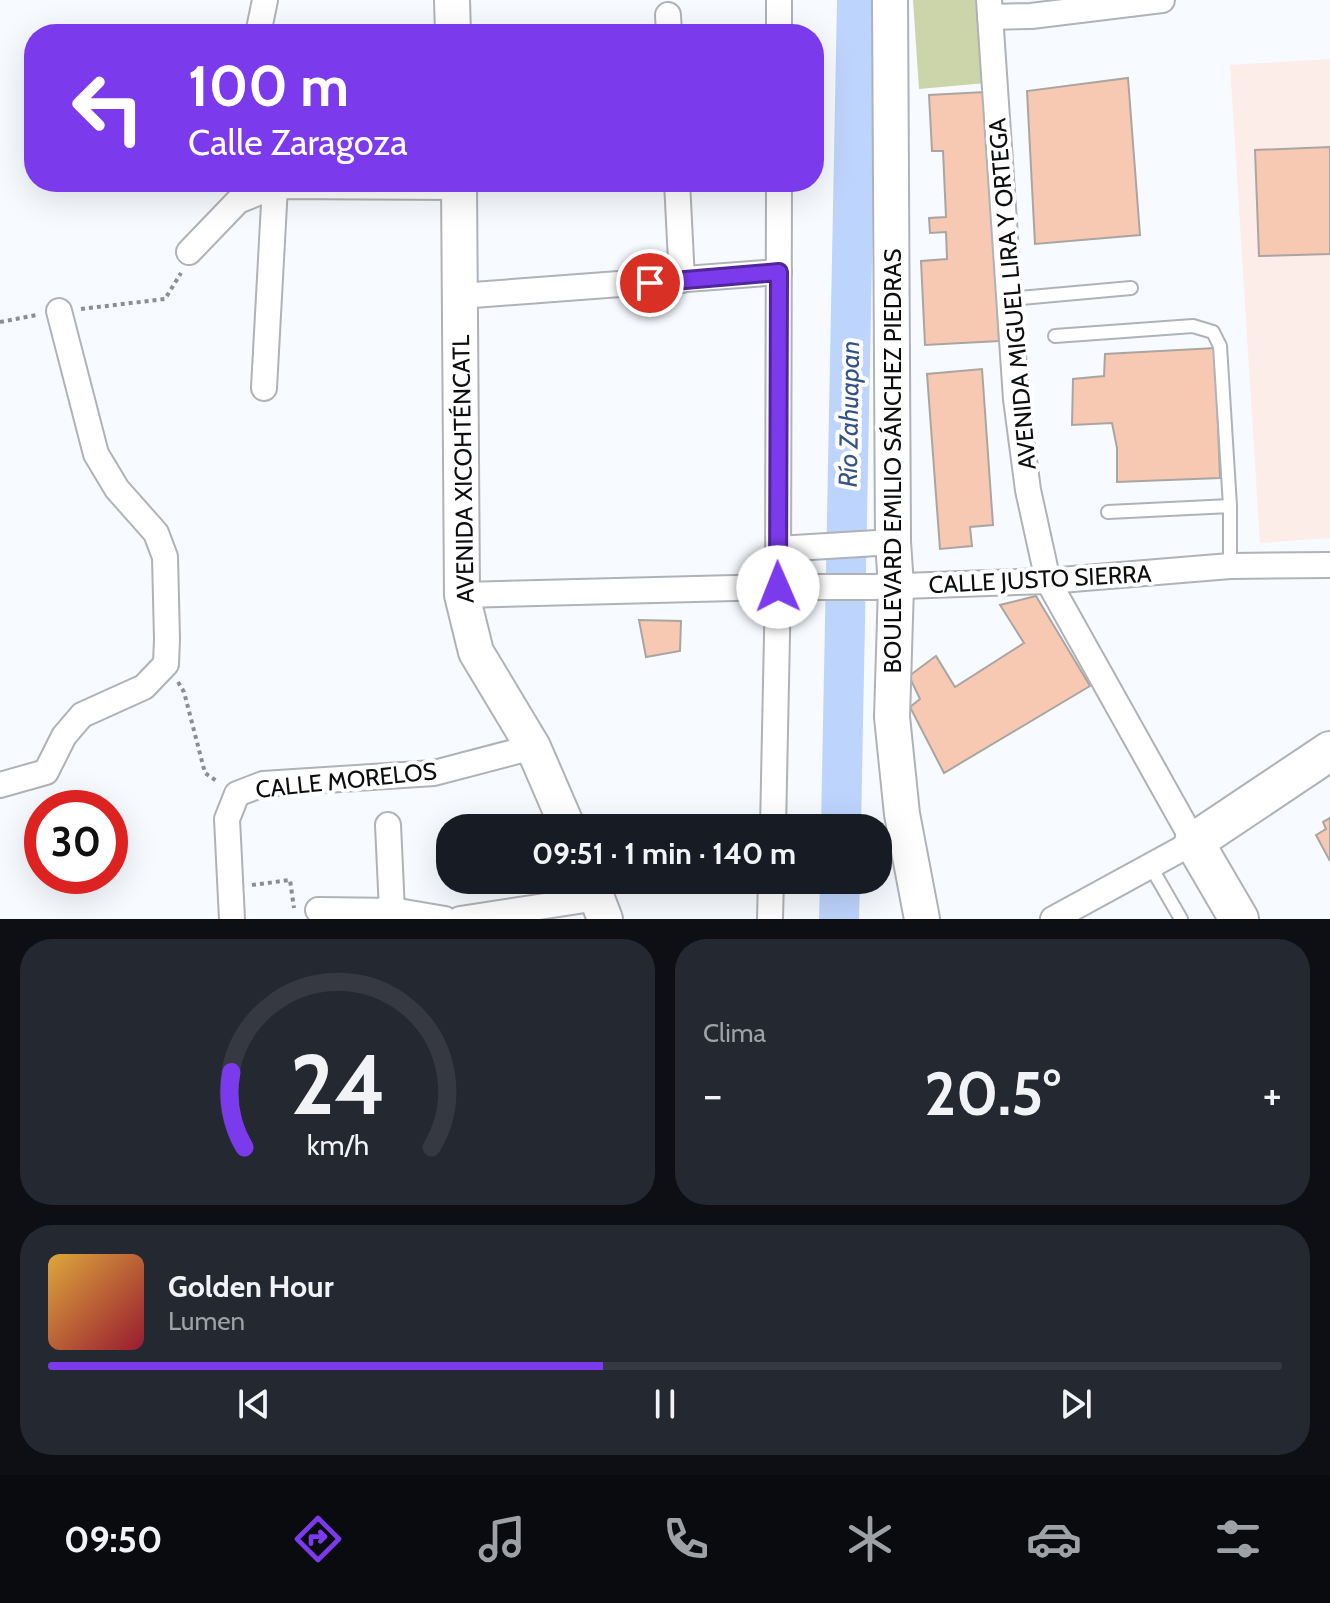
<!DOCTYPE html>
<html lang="es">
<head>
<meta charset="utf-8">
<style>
  body { margin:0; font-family:Cabin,sans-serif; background:#242831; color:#f1f3f6; height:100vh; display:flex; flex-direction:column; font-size:30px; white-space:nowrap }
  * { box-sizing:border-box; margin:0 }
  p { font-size:26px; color:#9ea1a6 }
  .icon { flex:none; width:44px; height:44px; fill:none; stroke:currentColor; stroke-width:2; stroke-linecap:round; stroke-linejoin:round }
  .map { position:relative; height:919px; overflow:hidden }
  .side { display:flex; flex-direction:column; gap:20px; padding:20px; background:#0d0f14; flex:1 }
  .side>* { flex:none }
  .banner { position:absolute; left:24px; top:24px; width:800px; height:168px; border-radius:32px; box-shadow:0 8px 32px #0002; background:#7c3aed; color:#fff; overflow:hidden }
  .speed { position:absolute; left:24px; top:790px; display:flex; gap:16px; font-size:40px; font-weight:700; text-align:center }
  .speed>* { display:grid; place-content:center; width:104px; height:104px; border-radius:50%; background:#171b24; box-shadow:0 8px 32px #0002; line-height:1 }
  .speed .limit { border:12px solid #d22; background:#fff; color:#111 }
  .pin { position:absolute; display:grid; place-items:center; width:68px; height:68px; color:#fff; margin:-34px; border:4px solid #fff; border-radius:50%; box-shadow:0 2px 8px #0007 }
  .me { position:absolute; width:88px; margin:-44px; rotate:359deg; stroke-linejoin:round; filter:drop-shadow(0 0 6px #0008) }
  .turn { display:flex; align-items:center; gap:28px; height:168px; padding:0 32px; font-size:36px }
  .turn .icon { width:104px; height:104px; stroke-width:2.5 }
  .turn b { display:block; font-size:56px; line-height:68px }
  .big { font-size:60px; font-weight:800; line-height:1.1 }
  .side .widget { flex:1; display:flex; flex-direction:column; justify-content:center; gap:12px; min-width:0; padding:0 28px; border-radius:32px; background:#242831 }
  .side .dial { align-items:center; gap:0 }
  .dial svg { height:208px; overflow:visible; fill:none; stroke:#363941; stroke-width:7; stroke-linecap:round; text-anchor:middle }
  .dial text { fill:#f1f3f6; stroke:none }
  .song { display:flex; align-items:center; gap:24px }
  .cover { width:96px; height:96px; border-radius:12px; background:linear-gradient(135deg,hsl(40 70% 55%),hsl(350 70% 35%)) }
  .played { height:8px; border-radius:4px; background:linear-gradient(90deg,#7c3aed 45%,#363941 45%) }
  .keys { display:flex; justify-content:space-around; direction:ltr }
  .heat { display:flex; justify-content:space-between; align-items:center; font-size:44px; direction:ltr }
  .side .tiles { flex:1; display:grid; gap:20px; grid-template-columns:1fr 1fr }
  .widget:last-child { grid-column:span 2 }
  .trip { position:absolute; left:436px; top:814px; width:456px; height:80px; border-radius:32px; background:#171b24; box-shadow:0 8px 32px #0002; font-weight:800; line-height:80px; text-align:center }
  .dock { display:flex; height:128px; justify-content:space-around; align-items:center; background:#090b0e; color:#9ea1a6 }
  .dock .icon { width:56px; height:56px }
  .dock .on { color:#7c3aed }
  .dock b { font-size:36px; color:#f1f3f6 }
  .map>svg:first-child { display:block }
  .education { fill:#fcede8 }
  .green { fill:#ccd4aa }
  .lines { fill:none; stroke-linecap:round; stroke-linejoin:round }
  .river { stroke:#bdd4fd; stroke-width:40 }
  .building { fill:#f8c9b2; stroke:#aaa5a2; stroke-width:2 }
  .lane-casing { stroke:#afb2b6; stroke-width:16 }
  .street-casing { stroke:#afb2b6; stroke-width:28 }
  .secondary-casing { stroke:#afb2b6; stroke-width:38 }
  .primary-casing { stroke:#afb2b6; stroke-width:42 }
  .path { stroke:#8c8f92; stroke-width:4; stroke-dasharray:4 4; stroke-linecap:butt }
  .lane { stroke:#fff; stroke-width:12 }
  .street { stroke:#fff; stroke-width:24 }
  .secondary { stroke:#fff; stroke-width:34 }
  .primary { stroke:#fff; stroke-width:38 }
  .route-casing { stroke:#51269a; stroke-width:20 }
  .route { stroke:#7c3aed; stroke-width:14 }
  .labels { text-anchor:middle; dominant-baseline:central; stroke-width:8; stroke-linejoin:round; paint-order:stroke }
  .street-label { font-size:24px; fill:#0c0d0f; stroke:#fff }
  .water-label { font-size:26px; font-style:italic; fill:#355285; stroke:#fff }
</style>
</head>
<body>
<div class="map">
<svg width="1330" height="919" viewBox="0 0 1330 919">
  <rect width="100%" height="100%" fill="#f7fbff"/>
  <polygon class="education" points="1330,59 1330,538 1260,543 1230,65"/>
  <polygon class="green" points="913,0 975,0 986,83 919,89"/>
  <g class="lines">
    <g class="river">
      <polyline points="841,828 857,0"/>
      <polyline points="839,919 840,880"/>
    </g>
  </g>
  <g class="building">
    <polygon points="1128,78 1140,235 1035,244 1027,91"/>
    <polygon points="985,92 999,341 925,345 921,261 947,259 946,232 930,233 929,218 946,217 943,151 932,151 929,95"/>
    <polygon points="1330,147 1330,254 1259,256 1255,150"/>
    <polygon points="1215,348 1220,478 1117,482 1117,448 1112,423 1072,425 1073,379 1104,376 1105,354"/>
    <polygon points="982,369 993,525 970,527 972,546 940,549 927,374"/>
    <polygon points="1036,596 1090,686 944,773 910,707 920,699 909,676 936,656 955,687 1024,643 1000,605"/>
    <polygon points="639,620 681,621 680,651 646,657"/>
    <polygon points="1330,818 1330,861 1316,835 1326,829 1323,822"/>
  </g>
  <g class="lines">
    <defs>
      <g id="lane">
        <polyline points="1009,299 1131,288"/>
        <polyline points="1055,336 1193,326 1213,332 1220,346 1230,506"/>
        <polyline points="1108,512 1230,506 1230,566"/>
        <polyline points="1151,867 1181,919"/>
      </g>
      <g id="street">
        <polyline points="779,0 779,34"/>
        <polyline points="989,0 1016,399 1028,490 1048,581 1194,842 1053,919"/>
        <polyline points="668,15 669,34"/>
        <polyline points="990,17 1031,16 1162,0"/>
        <polyline points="258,34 265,0"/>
        <polyline points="677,182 682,280"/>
        <polyline points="189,252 238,201 275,186 459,187"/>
        <polyline points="460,296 779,272"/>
        <polyline points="264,388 275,186"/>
        <polyline points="778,549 893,542"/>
        <polyline points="462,595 778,587 873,587 1048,581 1230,566 1330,565"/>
        <polyline points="0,785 46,772 64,736 82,715 144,687 166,664 167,639 165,557 156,533 117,489 96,454 59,311"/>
        <polyline points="388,825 392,911"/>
        <polyline points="773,828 778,587 779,182"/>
        <polyline points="318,910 398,911 445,919"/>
        <polyline points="232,919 227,819 237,794 263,784 434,773 533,747"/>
        <polyline points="460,919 598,898"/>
        <polyline points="770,919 771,880"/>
      </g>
      <g id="secondary">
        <polyline points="452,0 453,34"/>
        <polyline points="890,0 893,542 896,586 892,717 902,814 922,919"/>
        <polyline points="459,182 462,595 476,652 533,747 568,828"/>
        <polyline points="590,880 605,919"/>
      </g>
      <polyline id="primary" points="1239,919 1194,842 1330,751"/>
    </defs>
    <use href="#lane" class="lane-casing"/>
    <use href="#street" class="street-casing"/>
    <use href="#secondary" class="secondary-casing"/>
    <use href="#primary" class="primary-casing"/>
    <g class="path">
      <polyline points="81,309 165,299 181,273"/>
      <polyline points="0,322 37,315"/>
      <polyline points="178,682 184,692 205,773 218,782"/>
      <polyline points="252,885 290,880 294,908"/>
    </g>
    <use href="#lane" class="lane"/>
    <use href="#street" class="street"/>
    <use href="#secondary" class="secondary"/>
    <use href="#primary" class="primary"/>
  </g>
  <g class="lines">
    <defs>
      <polyline id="route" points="650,283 779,272 778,587"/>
    </defs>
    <use href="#route" class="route-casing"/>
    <use href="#route" class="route"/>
  </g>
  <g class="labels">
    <g class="street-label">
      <text transform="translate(1012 294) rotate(-95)">AVENIDA MIGUEL LIRA Y ORTEGA</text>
      <text transform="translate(892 461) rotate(-90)">BOULEVARD EMILIO SÁNCHEZ PIEDRAS</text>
      <text transform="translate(463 469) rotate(-91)">AVENIDA XICOHTÉNCATL</text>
      <text transform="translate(1040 579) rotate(-3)">CALLE JUSTO SIERRA</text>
      <text transform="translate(346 780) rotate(-6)">CALLE MORELOS</text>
    </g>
    <g class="water-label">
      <text transform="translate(849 414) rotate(-89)">Río Zahuapan</text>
    </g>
  </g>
</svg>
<div class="speed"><div class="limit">30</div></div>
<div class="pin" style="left:650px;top:283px;background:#d93025"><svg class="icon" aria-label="arrive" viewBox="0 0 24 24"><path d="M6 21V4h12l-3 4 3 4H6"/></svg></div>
<svg class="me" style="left:778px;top:587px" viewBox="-20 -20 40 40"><circle r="19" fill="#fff"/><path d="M0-13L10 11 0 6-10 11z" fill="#7c3aed"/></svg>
<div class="trip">09:51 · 1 min · 140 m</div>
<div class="banner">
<div class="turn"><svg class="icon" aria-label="left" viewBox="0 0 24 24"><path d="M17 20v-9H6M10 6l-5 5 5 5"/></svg><div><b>100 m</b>Calle Zaragoza</div></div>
</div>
</div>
<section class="side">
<div class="tiles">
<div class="widget dial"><svg viewBox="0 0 100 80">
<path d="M14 69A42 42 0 1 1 86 69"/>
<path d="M14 69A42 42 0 0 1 9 40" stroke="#7c3aed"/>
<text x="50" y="56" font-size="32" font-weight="700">24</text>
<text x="50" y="72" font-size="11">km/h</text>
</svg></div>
<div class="widget"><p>Clima</p>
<div class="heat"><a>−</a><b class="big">20.5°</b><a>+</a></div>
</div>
<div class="widget">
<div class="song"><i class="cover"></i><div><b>Golden Hour</b><p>Lumen</p></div></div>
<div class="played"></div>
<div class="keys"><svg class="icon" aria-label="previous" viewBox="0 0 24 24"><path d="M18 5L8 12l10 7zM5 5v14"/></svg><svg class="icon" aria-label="pause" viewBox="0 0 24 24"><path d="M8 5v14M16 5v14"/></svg><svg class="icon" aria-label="next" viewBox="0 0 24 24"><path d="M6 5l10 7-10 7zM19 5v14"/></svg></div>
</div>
</div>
</section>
<nav class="dock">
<b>09:50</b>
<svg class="icon on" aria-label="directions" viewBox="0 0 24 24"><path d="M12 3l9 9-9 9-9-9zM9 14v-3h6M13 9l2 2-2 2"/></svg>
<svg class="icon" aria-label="music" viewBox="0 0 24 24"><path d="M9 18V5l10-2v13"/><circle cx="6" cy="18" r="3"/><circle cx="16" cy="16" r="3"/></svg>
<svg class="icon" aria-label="phone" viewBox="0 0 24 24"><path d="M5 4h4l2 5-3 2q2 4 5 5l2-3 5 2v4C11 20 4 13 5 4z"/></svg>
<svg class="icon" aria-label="climate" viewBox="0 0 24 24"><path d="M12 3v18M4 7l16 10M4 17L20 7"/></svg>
<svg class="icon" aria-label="car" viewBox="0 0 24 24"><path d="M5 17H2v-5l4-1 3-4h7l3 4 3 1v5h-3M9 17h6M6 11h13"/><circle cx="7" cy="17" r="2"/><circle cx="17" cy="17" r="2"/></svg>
<svg class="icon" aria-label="filters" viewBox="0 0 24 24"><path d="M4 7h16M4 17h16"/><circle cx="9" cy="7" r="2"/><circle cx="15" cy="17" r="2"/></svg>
</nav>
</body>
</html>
